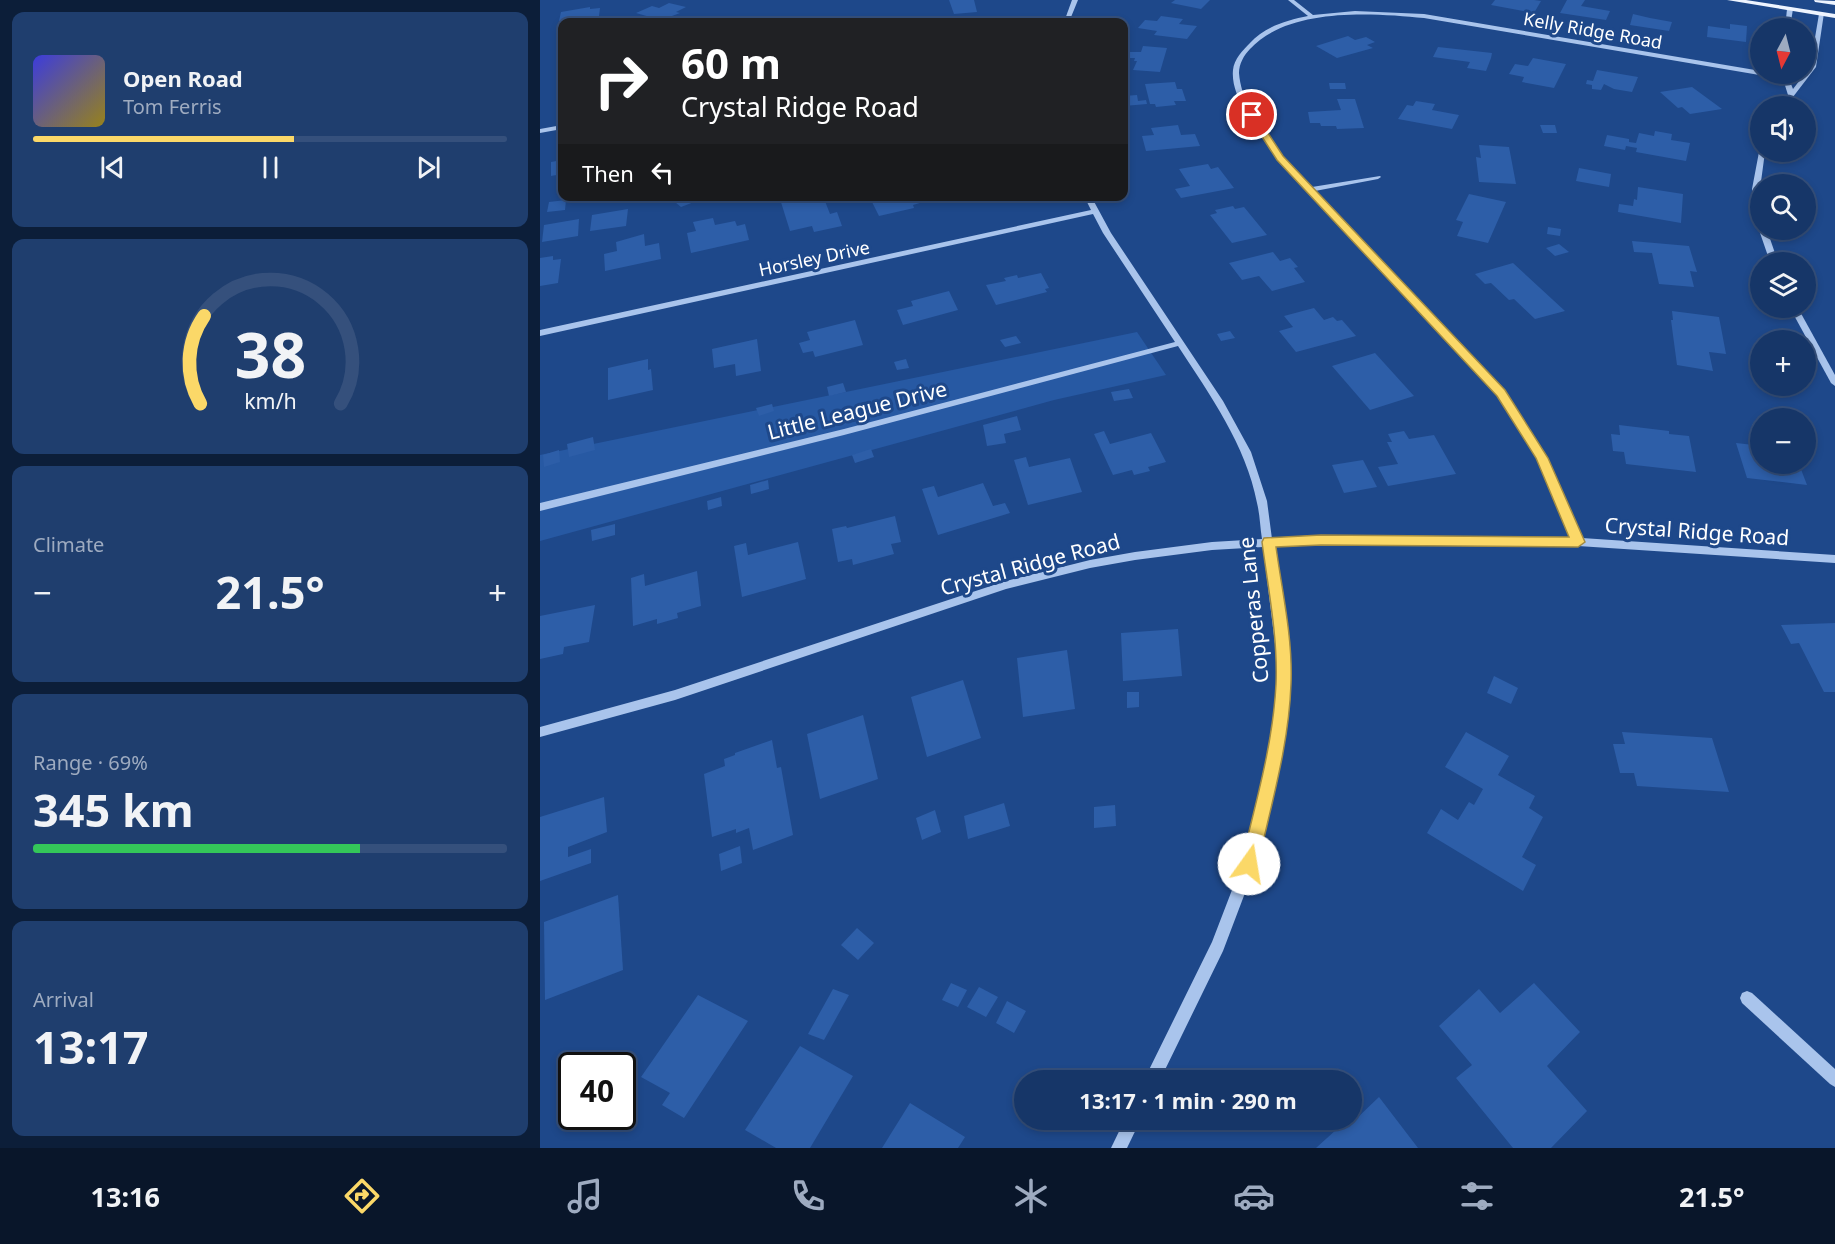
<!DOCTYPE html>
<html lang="en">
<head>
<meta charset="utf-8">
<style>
  body { margin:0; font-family:"Noto Sans",sans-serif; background:#1f3e6e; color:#f1f3f6; height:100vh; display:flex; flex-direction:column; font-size:22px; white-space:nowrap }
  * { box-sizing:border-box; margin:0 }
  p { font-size:20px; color:#9eabc0 }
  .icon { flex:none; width:33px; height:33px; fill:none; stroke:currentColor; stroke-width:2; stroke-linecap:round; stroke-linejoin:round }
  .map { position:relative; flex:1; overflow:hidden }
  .sheet { display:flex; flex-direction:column; gap:12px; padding:12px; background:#0c1e39; width:540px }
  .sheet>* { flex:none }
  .banner { position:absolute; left:18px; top:18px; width:570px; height:183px; border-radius:12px; box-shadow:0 3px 9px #0003,0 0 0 2px #35507c; background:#202124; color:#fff; overflow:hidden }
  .needle { width:39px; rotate:187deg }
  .controls { position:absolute; left:1210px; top:18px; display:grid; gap:12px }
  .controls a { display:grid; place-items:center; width:66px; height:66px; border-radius:50%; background:#163668; box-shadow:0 3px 9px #0003,0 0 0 2px #35507c; font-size:30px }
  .speed { position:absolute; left:18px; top:1052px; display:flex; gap:12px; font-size:30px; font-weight:700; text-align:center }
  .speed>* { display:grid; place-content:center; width:78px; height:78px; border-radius:50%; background:#163668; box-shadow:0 3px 9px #0003,0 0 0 2px #35507c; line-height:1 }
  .speed .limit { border:3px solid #111; border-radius:9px; background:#fff; color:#111 }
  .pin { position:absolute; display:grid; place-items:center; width:51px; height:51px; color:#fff; margin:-26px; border:3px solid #fff; border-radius:50%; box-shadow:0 2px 6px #0007 }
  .me { position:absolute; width:66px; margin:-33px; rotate:13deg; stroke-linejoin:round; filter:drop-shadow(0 0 4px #0008) }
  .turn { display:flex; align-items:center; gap:21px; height:126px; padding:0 24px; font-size:27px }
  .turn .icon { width:78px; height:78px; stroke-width:2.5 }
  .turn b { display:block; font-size:42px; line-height:51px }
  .then { display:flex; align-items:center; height:57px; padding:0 24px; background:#0003; gap:12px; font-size:22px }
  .big { font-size:45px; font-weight:700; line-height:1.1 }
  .sheet .tile { flex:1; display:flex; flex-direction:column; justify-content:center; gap:9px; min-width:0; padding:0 21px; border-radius:12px; background:#1f3e6e }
  .sheet .dial { align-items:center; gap:0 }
  .dial svg { height:156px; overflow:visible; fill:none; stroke:#35507c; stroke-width:7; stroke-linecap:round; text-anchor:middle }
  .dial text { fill:#f1f3f6; stroke:none }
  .song { display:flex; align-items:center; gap:18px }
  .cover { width:72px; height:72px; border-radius:9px; background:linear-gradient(135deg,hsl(240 70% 55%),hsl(50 70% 35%)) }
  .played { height:6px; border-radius:3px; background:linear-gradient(90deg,#fbd868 55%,#35507c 55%) }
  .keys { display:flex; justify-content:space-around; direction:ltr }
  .heat { display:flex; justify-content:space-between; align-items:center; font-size:33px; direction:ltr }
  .charge { height:9px; border-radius:4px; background:linear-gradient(90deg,#34c759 69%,#35507c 0) }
  .trip { position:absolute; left:474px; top:1070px; width:348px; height:60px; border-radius:30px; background:#163668; box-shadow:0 3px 9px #0003,0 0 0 2px #35507c; font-weight:700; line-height:60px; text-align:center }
  .menu { display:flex; height:96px; justify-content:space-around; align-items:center; background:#09162a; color:#9eabc0 }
  .menu .icon { width:42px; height:42px }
  .menu .current { color:#fbd868 }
  .menu b { font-size:27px; color:#f1f3f6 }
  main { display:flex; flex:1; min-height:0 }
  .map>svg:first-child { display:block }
  .green { fill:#2759a3 }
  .building { fill:#2d5ea8 }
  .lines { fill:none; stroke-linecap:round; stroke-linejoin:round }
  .minor { fill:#a9c4ec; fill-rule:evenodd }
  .major { fill:#eef4ff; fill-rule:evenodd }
  .route { fill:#fbd868; stroke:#a38c44; stroke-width:1.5 }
  .labels { text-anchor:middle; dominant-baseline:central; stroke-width:6; stroke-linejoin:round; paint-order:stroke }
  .far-street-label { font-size:18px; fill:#fff; stroke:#1e488a }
  .street-label { font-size:21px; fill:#fff; stroke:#1e488a }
</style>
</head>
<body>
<main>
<section class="sheet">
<div class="tile">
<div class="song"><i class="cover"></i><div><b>Open Road</b><p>Tom Ferris</p></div></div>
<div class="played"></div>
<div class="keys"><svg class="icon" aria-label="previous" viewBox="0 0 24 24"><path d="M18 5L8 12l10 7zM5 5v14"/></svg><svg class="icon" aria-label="pause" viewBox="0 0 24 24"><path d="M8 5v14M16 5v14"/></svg><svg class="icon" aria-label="next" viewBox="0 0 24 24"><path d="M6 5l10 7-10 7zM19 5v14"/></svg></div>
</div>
<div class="tile dial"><svg viewBox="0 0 100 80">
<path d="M14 69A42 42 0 1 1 86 69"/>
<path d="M14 69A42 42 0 0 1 16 24" stroke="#fbd868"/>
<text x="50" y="56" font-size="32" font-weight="700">38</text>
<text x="50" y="72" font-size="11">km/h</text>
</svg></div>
<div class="tile"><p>Climate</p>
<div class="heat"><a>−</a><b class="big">21.5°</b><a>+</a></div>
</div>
<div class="tile"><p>Range · 69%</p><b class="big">345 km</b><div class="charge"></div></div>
<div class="tile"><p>Arrival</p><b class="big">13:17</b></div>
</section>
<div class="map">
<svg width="1295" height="1148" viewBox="0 0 1295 1148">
  <rect width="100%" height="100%" fill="#1e488a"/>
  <polygon class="green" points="597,332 626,375 514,400 0,541 0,455"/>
  <g class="building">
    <polygon points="409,0 434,0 437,12 414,14"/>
    <polygon points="635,0 670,0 661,9 631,3"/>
    <polygon points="955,0 994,0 1001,1 994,13 951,5"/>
    <polygon points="1027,0 1045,0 1041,6 1070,11 1066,20 1020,13"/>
    <polygon points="129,3 146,7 136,12 140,13 116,22 105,19 110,17 96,13 112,6 119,8"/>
    <polygon points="50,7 50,9 60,8 59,16 19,21 21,12"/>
    <polygon points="1093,14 1110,18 1132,22 1129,31 1090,25"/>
    <polygon points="621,16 643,19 639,24 657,26 647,39 614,35 617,31 598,28 605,20 617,21"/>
    <polygon points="1190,24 1207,26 1206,42 1167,37 1168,26 1190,29"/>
    <polygon points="808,36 815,40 826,37 835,42 827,45 833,48 797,58 776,46"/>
    <polygon points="603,46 627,48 620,72 593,70 597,61 594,61 595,58 586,58 589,52 601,52"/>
    <polygon points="898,47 952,53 951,58 946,71 927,68 930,62 893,57"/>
    <polygon points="993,58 1026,64 1014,88 982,82 984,77 969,74 975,64 988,66"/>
    <polygon points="1057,70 1098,77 1092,92 1074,89 1064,84 1061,90 1052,89 1052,85 1046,84 1047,80 1053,81"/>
    <polygon points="635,82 637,89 642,89 646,101 634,101 636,105 616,107 615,104 610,104 605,84"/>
    <polygon points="789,83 805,83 806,89 790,89"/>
    <polygon points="1152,87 1182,109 1150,114 1142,107 1138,108 1120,92"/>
    <polygon points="597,95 598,101 606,100 607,104 584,106 584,96"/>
    <polygon points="797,99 815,99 824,128 797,129 796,126 781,126 780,123 770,123 768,112 801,110"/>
    <polygon points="876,101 895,104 892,110 919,115 912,129 858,119 867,105 873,106"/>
    <polygon points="638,125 641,135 655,134 660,146 606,151 602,136 614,135 611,128"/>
    <polygon points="1000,125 1015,125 1017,133 1003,133"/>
    <polygon points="1115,131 1132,134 1131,140 1150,143 1146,161 1096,152 1097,148 1086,146 1085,150 1064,146 1067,135 1089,139 1089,142 1096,143 1099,133 1114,136"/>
    <polygon points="939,145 969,147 976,184 939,182 936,157 941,158"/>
    <polygon points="22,160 22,174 11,176 11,162"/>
    <polygon points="668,164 671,169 678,167 694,188 641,198 635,189 650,186 639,169"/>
    <polygon points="1039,168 1071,174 1069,187 1036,181"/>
    <polygon points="1098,187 1143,194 1141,223 1078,212 1079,204 1093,206 1094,199 1097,200"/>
    <polygon points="929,194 966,202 948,243 917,236 923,222 916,220"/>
    <polygon points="254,196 283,196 290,214 297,212 302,226 274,232 272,226 250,231 240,199"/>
    <polygon points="339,196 380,196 383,202 373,205 374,208 339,216 330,198"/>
    <polygon points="147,197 154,202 141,207 135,202"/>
    <polygon points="26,200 25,210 7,212 9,202"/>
    <polygon points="693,206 695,209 704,207 727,235 692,243 670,215 677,213 675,210"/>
    <polygon points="88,209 86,226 50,231 52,215"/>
    <polygon points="173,218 175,225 195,221 197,226 205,224 209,240 151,253 147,233 156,231 153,222"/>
    <polygon points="39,219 38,236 2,242 4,225"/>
    <polygon points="1008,227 1021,229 1020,236 1007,234"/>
    <polygon points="104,234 105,246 119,243 121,259 65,271 64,254 77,251 76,242"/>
    <polygon points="1092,241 1149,246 1157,272 1150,271 1154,287 1119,284 1112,253 1094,252"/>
    <polygon points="1019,244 1029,252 1015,256 1006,248"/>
    <polygon points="733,252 740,261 750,258 758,267 754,268 765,282 732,291 719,276 702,280 689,263"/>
    <polygon points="13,256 13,260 21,259 18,283 0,286 0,258"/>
    <polygon points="973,263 1025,311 995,319 974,299 969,300 951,283 945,284 935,274"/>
    <polygon points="501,273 509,288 505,289 507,292 456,305 446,285 466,281 464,278 477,275 478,278"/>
    <polygon points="409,291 418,310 363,325 357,310 373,306 371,301"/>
    <polygon points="774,308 784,320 793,317 797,321 802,320 816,336 756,352 739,331 753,327 744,316"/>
    <polygon points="1132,311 1179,317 1186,354 1169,352 1173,371 1137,365 1131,320 1133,320"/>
    <polygon points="315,320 323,345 275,357 273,351 263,353 259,343 270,340 267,332"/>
    <polygon points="690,331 695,338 681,341 677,334"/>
    <polygon points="476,336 481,343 465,347 460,340"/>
    <polygon points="217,339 221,371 196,376 195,364 174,368 172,349"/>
    <polygon points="835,353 874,396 830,410 792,366"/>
    <polygon points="108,359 108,370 111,369 113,390 68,400 68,368"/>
    <polygon points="366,359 369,368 357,370 354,362"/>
    <polygon points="303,383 306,392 289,396 287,387"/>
    <polygon points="589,389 593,398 574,401 571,392"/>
    <polygon points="232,404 234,411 219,416 216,408"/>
    <polygon points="477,416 481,430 464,434 466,443 447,446 443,425"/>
    <polygon points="1212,424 1221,425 1221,464 1259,464 1267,485 1207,478 1196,443 1214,445 1213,440 1217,440"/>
    <polygon points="1079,425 1129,431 1129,434 1149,436 1156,472 1086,464 1084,452 1073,451 1071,434 1080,435"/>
    <polygon points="564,431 570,444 611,433 626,462 608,467 610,471 594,475 592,470 573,475 554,434"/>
    <polygon points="864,431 869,439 894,435 916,474 848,486 838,467 858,464 847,442 852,442 848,434"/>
    <polygon points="53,437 55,450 29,457 27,444"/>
    <polygon points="331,449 334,457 315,463 312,455"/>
    <polygon points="19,450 20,462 4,467 3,455"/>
    <polygon points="486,457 489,467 530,458 542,492 488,505 474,460"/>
    <polygon points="823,460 837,487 804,493 792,465"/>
    <polygon points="228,480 229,489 211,494 210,485"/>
    <polygon points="443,483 453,506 465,503 470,513 398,535 382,489 394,486 398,497"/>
    <polygon points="181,497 182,506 168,510 167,501"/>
    <polygon points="355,516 361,542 351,544 354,554 313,565 312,559 298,562 292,529 306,526 307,528"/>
    <polygon points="75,524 75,535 52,541 51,530"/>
    <polygon points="258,542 266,579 202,597 194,546 206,543 208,555"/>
    <polygon points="157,571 161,606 137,613 138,618 117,624 117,619 93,626 91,578 104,574 105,586"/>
    <polygon points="55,605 49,642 24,647 23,654 0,659 0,616"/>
    <polygon points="1295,623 1295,692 1284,692 1259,643 1251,644 1241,625"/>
    <polygon points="638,629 642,676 583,681 581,633"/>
    <polygon points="527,650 535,709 483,717 477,658"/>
    <polygon points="954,676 978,688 971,704 947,693"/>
    <polygon points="423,680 441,738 387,757 371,697"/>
    <polygon points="587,692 599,692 599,707 587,708"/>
    <polygon points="323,715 338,779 280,799 267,734"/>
    <polygon points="926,732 969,756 958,775 995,796 989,808 1003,817 982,857 996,865 983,891 887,833 901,809 918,820 929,802 934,805 943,789 905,767"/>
    <polygon points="1082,732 1172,738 1189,792 1097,786 1094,773 1080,773 1073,744 1085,744"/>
    <polygon points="232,740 237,768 241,767 253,835 213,850 209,828 196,833 196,829 172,837 164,774 185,766 184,759 195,755 195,753"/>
    <polygon points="64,797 67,832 28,847 28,857 51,849 51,863 0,881 0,817"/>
    <polygon points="464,803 470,826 428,839 424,816"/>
    <polygon points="575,805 576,826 554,828 554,807"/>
    <polygon points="395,810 401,832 382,840 376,818"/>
    <polygon points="200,846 202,863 181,871 179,854"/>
    <polygon points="78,895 83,970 5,1000 4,922"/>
    <polygon points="317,928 334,943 318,960 301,945"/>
    <polygon points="411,983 427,990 418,1007 402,1000"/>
    <polygon points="994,983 1040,1032 1007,1066 1047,1111 1011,1148 973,1148 916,1078 932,1065 899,1026 939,989 960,1013"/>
    <polygon points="439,987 458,997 446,1017 427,1007"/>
    <polygon points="293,989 309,995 284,1040 268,1034"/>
    <polygon points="158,995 208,1021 144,1118 122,1105 130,1093 101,1077"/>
    <polygon points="467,1001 486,1011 474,1033 456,1023"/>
    <polygon points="260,1046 313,1076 270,1148 236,1148 205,1130"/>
    <polygon points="839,1097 878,1148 776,1148 808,1119 812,1119 813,1114 816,1119"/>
    <polygon points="370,1103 425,1137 418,1148 342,1148"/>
  </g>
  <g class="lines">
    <g class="minor">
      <polygon points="532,0 538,0 529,22 524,22"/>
      <path d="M748,0H754L773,15L815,11L884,14L1221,71V74H1247L1253,89L1270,67L1279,14L1284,13L1276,67L1246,106H1240L1248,95L1243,79L884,18C831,13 749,7 710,49C704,55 699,64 699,73C702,115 744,159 772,187L840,176L841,177L838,179L775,191L964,391L1007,458L1042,538L1295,555V563L1038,546L781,544L733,546L748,652L749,683L742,750L716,864L683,951L620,1080H604L672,942L702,864L730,750L737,683L736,652L723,547L672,550L595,560L550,568L466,589L135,700L0,737V727L135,690L466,581L550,560L595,552L672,542L722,539C720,527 720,515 717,503C706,445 670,395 638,346L304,435L0,511V503L304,429L635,342L563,233L553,214L0,336V330L551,210L544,196H551L571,233L683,401L711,452L727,501L732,539L781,536L1031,538L997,458L958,395L738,159C722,137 690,99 693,70C694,59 703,50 710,43C724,27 747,20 768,16Z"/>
      <polygon points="1250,7 1253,9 1250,28 1245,28 1247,9"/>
      <polygon points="22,125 22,129 0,133 0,129"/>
      <polygon points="1221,150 1225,152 1220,189 1221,226 1217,224 1212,189 1219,152"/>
      <polygon points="1220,228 1227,230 1238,262 1230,262 1219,230"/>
      <polygon points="1250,308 1258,308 1295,375 1295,386 1291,383"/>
      <polygon points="1207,991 1212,993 1295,1069 1295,1087 1290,1084 1202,1003 1200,998 1202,993"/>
      <polygon points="585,1119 601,1119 587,1148 571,1148"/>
    </g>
    <g class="major">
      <polygon points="1187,0 1206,0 1295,14 1295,18"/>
      <polygon points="1274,0 1295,1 1295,5 1275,2"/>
    </g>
  </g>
  <path class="route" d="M709,113H715L743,156L965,390L1008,458L1045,542L1038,547L781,545L736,547C742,591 753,638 751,684C749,745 731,805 718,864L715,870L709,872L703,870L701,864C715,805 733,745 736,684C738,637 728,588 722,542L724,538L781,535L1029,537L996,458L957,396L737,160L708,115Z"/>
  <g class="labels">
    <g class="far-street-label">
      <text transform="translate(1053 30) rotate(10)">Kelly Ridge Road</text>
      <text transform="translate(274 258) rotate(-12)">Horsley Drive</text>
    </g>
    <g class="street-label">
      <text transform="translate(317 410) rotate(-14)">Little League Drive</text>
      <text transform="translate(1157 531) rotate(4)">Crystal Ridge Road</text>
      <text transform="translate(490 564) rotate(-15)">Crystal Ridge Road</text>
      <text transform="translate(713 610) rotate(-96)">Copperas Lane</text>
    </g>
  </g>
</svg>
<div class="controls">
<a><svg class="needle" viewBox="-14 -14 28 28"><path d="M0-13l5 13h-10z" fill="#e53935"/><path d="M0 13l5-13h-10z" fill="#9eabc0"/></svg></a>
<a><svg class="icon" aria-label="sound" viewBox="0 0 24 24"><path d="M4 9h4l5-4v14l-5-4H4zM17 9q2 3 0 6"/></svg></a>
<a><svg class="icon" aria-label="search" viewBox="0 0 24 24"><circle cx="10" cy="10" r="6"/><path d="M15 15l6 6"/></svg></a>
<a><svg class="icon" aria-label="layers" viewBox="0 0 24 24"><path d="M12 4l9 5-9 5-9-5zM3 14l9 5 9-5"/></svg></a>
<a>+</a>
<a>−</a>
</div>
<div class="speed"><div class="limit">40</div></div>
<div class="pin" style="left:712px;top:115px;background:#d93025"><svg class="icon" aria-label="arrive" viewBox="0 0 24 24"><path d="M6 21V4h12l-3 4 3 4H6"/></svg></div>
<svg class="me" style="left:709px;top:864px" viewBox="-20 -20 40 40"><circle r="19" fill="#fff"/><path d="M0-13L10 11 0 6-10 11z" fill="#fbd868"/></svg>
<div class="trip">13:17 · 1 min · 290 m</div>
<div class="banner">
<div class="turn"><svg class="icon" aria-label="right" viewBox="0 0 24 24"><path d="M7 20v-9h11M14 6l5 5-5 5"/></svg><div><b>60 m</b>Crystal Ridge Road</div></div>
<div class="then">Then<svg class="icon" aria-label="left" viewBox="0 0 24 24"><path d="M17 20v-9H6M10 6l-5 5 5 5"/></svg></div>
</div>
</div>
</main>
<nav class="menu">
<b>13:16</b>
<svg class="icon current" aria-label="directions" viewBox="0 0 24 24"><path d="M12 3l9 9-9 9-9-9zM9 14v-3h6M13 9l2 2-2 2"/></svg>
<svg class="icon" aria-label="music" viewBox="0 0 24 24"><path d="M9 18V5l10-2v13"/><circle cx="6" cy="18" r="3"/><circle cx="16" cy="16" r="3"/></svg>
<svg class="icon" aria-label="phone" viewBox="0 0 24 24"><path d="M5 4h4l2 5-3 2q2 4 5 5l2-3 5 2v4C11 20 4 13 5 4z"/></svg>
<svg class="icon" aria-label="climate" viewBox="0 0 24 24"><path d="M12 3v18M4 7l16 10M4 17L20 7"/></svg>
<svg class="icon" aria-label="car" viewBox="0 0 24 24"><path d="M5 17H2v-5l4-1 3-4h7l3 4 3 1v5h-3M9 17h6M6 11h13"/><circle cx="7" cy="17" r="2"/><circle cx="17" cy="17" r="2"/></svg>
<svg class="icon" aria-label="filters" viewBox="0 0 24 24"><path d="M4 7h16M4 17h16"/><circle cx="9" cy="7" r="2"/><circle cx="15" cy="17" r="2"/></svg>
<b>21.5°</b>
</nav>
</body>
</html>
